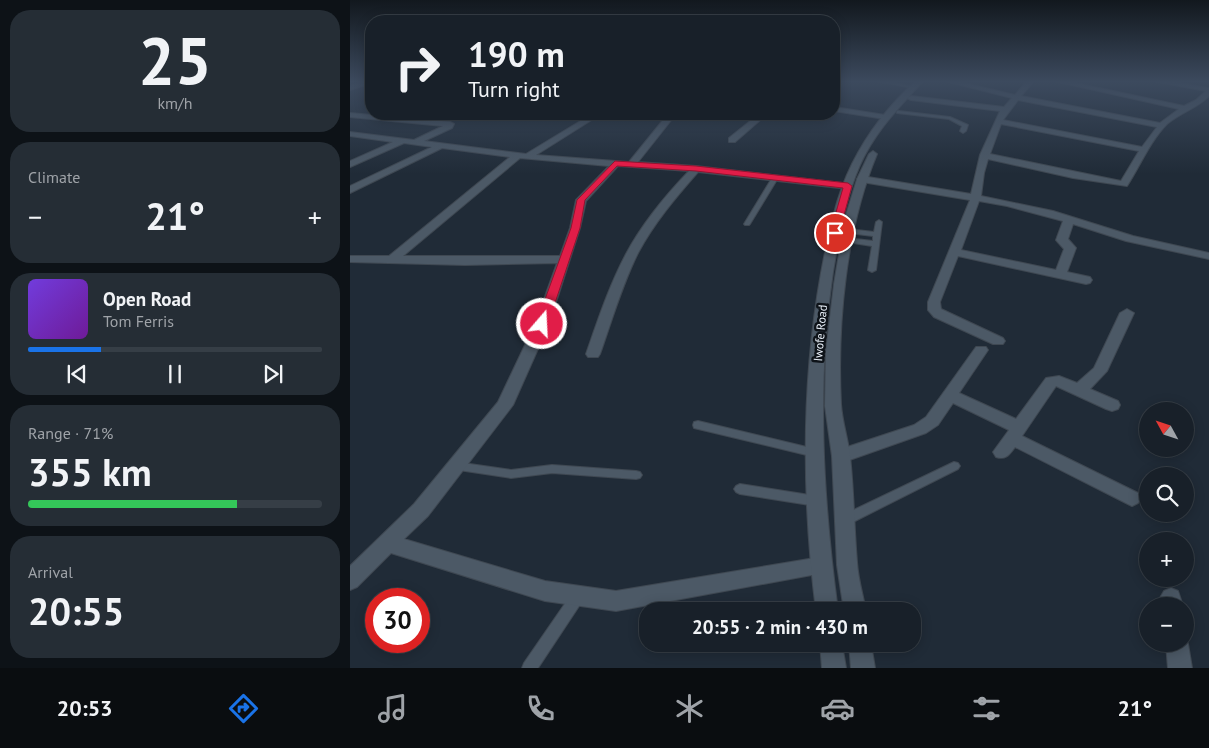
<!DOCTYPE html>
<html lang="en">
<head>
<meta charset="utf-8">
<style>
  body { margin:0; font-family:"PT Sans",sans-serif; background:#252d35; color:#f1f3f6; height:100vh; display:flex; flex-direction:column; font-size:19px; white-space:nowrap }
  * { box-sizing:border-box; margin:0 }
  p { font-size:16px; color:#9fa3a8 }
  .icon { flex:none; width:28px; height:28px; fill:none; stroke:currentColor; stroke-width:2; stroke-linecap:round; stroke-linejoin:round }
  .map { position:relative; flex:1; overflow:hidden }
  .details { display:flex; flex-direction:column; gap:10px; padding:10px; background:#0d1217; width:350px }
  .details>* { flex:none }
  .hud { position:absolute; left:15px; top:15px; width:475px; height:105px; border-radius:20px; box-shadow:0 2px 12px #0003,0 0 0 1px #363e46; background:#182029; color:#f1f3f6; overflow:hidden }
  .needle { width:32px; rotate:310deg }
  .buttons { position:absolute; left:789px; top:402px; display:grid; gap:10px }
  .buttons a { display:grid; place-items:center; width:55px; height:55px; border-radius:50%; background:#182029; box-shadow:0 2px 12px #0003,0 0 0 1px #363e46; font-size:25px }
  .speed { position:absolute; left:15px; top:588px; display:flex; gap:10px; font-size:25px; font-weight:700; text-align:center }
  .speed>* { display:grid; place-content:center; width:65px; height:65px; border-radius:50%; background:#182029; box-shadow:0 2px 12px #0003,0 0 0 1px #363e46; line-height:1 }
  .speed .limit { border:8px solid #d22; background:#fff; color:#111 }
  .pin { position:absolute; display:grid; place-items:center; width:42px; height:42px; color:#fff; margin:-21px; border:2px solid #fff; border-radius:50%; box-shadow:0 1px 5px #0007 }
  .me { position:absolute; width:55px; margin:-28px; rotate:19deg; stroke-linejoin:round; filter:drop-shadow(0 0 4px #0008) }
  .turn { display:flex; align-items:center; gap:18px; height:105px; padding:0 20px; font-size:22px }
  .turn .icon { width:65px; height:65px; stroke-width:2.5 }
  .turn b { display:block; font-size:35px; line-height:42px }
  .big { font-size:38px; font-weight:800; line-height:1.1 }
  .details .widget { flex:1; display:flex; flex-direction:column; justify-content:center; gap:8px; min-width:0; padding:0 18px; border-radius:20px; background:#252d35 }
  .details .dial { align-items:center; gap:0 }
  .dial b { font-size:65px; line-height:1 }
  .song { display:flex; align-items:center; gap:15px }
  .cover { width:60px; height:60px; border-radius:8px; background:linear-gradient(135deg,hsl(260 70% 55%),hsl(280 70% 35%)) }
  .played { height:5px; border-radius:2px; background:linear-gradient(90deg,#1a73e8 25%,#363e46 25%) }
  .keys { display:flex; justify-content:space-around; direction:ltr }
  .heat { display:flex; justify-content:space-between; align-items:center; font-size:28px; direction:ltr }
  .charge { height:8px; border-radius:4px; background:linear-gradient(90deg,#34c759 71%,#363e46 0) }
  .trip { position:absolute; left:289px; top:602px; width:282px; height:50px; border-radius:20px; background:#182029; box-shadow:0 2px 12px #0003,0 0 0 1px #363e46; font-weight:800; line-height:50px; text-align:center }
  .dock { display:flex; height:80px; justify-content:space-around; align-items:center; background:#0a0d10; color:#9fa3a8 }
  .dock .icon { width:35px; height:35px }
  .dock .selected { color:#1a73e8 }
  .dock b { font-size:22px; color:#f1f3f6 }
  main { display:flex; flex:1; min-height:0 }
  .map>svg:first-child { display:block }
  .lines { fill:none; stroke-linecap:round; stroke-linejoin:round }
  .service-casing { stroke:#3f4852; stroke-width:2 }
  .minor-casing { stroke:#3f4852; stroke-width:2 }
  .tertiary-casing { stroke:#3f4852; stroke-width:2 }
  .service { fill:#4c5966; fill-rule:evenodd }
  .minor { fill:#4c5966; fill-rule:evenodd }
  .tertiary { fill:#4c5966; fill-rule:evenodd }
  .route { fill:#e11d48; stroke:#92132f }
  .labels { text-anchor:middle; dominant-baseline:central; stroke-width:5; stroke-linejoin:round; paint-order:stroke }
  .street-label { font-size:12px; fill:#e8eff8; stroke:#0e1319 }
</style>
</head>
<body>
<main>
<section class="details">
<div class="widget dial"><b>25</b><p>km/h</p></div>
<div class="widget"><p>Climate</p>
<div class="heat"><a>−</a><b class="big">21°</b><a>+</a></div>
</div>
<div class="widget">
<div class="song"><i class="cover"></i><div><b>Open Road</b><p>Tom Ferris</p></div></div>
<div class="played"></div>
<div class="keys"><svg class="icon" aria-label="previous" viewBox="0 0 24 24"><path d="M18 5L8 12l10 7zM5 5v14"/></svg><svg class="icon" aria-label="pause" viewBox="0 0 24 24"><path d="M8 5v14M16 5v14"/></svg><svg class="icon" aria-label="next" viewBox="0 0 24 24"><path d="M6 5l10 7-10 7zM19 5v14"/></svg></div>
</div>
<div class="widget"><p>Range · 71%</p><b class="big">355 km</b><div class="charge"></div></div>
<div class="widget"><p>Arrival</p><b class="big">20:55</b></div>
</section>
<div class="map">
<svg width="859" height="668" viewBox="0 0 859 668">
  <rect width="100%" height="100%" fill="#202b37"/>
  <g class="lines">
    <defs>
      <g id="service">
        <polygon points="526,81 534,81 565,87 563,88"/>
        <polygon points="549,111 600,117 618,125 616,131 613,133 610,131 612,126 599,119 547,113 547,111"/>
        <polygon points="425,176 428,178 400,224 399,225 395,225 394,224 422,178"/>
        <polygon points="529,220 532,222 526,270 522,272 518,270 522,246 497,242 493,240 497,238 523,241 523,236 498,233 495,231 498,229 524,232 526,222"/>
        <polygon points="348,421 465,449 469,450 470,453 469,456 465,457 344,428 343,425 344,422"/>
        <polygon points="106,462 161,470 202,465 286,471 290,472 292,475 290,478 286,479 202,473 161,478 102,469 100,466 102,463"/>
        <polygon points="604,462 608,463 610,466 608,469 499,524 495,525 491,524 489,520 491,516"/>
        <polygon points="390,484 466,496 470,498 472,501 470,504 466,506 390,494 386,492 384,489 386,486"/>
        <polygon points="228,590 233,592 235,596 233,600 188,668 172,668 174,663 223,592"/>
      </g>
      <g id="minor">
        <polygon points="15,81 21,81 21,83 0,90 0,86"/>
        <path d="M595,81H606L665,95L677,81H684L671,96L810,123L829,109L704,81H716L834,106L846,100L856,91L803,81H817L859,88V96C847,108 830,113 817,124C800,141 790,166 777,186L723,178L638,159L634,173L631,196L703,211L783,236L859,253V259L776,241L723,224L718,239L726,248L717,272L740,277L742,280L740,283L736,284L608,256L590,302L591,309L653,338L655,341L653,344H643L584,317L578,310V302L620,200L512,182L507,179L512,176L621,194L630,155L650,111L561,100L557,98L561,96L654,107L662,98ZM668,100L807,127L792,147L653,120ZM651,124L789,151L771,181L640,154ZM629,201L657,206L713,221L706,240L714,249L706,270L611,250Z"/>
        <polygon points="484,107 535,115 539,117 535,119 484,111"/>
        <path d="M0,113L100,122L104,124L102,128L74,141L176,154L242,114H251L186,155L279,162L318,114H326L288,162L346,166L501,184V188L498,189L348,172C326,197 304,223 288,253C272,285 262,320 250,354L248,357H238L236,354C248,320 259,286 276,254C292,224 315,196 339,171L268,166L236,201L230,228L199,324L163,405L78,516L54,539L195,581L266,591L471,557L478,560L481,566L478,572L266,611L195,601L41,553L7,587L0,590V566L64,504L148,402L185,324L207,263L115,265L0,262V256H39L160,157L92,148L0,193V186L82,147L54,143L0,167V161L43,142L0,136V132L64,140L93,126L0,117ZM170,158L259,166L226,200L220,228L210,256H53Z"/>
        <polygon points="409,114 417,114 385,142 379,142 379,138"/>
        <path d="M777,309L784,313L757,371L740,389L768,401L770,405L768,409L762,411L756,409L706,386L672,436L788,493L791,498L788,503L782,506L776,503L665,447C659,455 656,460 646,457L643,452L659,430L603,403L588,425L576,433L491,463L485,461L482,456L485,451L564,425L576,417L626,347H636L638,350L609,393L666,419L696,378L709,376L727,383L744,368L770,313Z"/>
        <polygon points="821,588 828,591 833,606 811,606 810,598 814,591"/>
        <polygon points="835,636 838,644 842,668 818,668 816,644 835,644"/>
      </g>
      <g id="tertiary">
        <path d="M566,81H573C548,109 526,130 510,165C495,199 489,236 483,272C466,385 473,498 488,611H466C452,499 451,384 471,273C478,236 485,198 502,164C518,132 540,104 566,81Z"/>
        <path d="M523,151L527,154C496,228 487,324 491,404C492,421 498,439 500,456C504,491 504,527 507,562C508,579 513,595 516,611H494L487,565L482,456L475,406L476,351L484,284L495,218L507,179L519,154Z"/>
        <polygon points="470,644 492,644 496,668 472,668"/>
        <polygon points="499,644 521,644 525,668 501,668"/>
      </g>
    </defs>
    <use href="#service" class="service-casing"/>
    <use href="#minor" class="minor-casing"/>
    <use href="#tertiary" class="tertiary-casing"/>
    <use href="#service" class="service"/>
    <use href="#minor" class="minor"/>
    <use href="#tertiary" class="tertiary"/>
  </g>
  <linearGradient id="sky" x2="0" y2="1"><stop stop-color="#12181e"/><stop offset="0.47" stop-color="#3c4a5e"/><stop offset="1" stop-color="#3c4a5e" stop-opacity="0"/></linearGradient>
  <rect width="859" height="174" fill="url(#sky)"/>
  <polygon class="route" points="265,161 346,166 498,183 502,186 489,233 485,236 480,233 493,188 346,171 267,166 235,200 230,228 198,324 196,326 188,326 186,324 221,228 227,200"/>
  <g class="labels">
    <g class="street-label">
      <text transform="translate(470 333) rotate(-85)">Iwofe Road</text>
    </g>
  </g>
</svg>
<div class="buttons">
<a><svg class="needle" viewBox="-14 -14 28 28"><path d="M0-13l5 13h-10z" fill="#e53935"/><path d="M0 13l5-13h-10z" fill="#9fa3a8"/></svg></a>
<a><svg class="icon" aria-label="search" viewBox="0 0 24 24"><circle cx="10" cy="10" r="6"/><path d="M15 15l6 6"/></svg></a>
<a>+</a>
<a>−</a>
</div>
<div class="speed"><div class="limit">30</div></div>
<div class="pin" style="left:485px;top:233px;background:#d93025"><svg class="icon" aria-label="arrive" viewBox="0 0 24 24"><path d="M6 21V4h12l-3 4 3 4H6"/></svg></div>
<svg class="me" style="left:192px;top:324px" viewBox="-20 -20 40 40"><circle r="17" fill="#e11d48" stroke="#fff" stroke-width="3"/><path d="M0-11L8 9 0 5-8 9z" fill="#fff"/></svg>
<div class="trip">20:55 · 2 min · 430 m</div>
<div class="hud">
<div class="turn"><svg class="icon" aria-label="right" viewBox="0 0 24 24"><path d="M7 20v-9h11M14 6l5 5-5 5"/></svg><div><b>190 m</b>Turn right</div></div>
</div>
</div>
</main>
<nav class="dock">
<b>20:53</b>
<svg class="icon selected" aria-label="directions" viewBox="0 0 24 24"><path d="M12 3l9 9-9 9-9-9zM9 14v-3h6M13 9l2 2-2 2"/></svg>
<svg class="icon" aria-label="music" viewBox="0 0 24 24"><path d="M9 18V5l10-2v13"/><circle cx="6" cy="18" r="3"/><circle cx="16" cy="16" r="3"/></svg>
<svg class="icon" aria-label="phone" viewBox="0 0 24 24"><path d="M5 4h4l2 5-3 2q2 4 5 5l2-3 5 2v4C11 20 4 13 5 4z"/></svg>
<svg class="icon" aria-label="climate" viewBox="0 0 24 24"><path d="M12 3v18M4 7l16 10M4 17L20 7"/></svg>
<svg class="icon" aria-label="car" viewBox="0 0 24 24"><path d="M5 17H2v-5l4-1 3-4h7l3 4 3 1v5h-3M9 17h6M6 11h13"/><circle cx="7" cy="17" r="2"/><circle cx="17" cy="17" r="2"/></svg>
<svg class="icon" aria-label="filters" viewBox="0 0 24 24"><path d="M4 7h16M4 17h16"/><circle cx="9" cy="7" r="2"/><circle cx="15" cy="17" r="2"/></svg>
<b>21°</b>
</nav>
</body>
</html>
